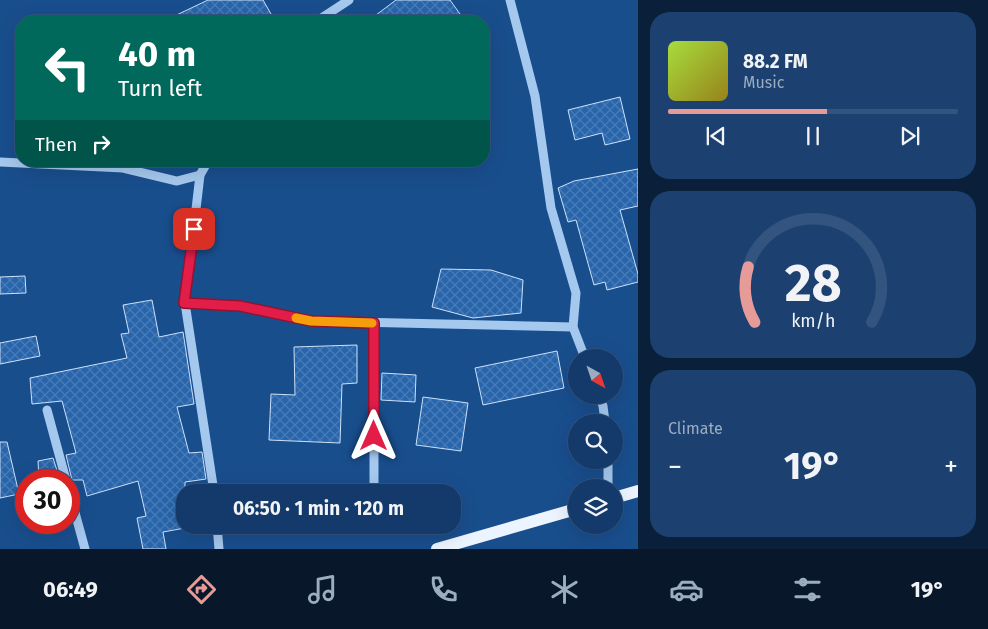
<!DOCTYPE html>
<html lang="en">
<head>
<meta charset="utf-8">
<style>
  body { margin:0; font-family:"Fira Sans",sans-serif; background:#1c4170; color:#f1f3f6; height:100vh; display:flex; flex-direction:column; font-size:19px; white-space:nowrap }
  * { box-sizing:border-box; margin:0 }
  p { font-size:16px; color:#9dadc1 }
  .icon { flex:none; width:28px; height:28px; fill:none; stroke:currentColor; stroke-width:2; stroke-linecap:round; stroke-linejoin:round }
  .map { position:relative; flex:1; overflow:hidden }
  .drawer { display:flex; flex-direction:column; gap:12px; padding:12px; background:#0a203a; width:350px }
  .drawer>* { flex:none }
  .banner { position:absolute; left:15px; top:15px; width:475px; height:152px; border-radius:20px; box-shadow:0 5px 20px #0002,0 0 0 1px #32547e; background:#00695c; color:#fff; overflow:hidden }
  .needle { width:32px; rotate:140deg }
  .controls { position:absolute; left:568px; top:349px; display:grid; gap:10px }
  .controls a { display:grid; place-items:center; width:55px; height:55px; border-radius:50%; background:#133a6a; box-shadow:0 5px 20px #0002,0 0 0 1px #32547e; font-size:25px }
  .speed { position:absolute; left:15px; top:469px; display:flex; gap:10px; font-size:25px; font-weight:700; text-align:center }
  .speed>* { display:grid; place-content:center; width:65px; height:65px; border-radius:50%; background:#133a6a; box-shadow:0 5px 20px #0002,0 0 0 1px #32547e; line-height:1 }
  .speed .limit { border:8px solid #d22; background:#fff; color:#111 }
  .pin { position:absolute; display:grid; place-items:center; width:42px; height:42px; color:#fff; margin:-21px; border-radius:10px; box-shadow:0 2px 8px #0006 }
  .me { position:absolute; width:55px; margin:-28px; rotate:0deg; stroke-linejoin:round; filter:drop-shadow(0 0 4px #0008) }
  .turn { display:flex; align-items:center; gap:18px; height:105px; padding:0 20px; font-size:22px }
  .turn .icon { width:65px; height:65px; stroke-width:2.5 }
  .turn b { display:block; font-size:35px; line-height:42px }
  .then { display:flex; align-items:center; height:48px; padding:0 20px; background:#0003; gap:10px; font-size:19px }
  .big { font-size:38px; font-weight:700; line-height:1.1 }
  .drawer .widget { flex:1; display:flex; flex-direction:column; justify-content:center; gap:8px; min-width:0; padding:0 18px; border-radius:20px; background:#1c4170 }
  .drawer .dial { align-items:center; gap:0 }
  .dial svg { height:130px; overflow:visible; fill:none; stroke:#32547e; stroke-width:7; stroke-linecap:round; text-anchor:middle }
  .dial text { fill:#f1f3f6; stroke:none }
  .song { display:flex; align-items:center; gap:15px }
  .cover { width:60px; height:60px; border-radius:8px; background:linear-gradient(135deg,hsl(80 70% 55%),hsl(50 70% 35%)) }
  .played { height:5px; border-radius:2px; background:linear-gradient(90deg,#e69b98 55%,#32547e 55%) }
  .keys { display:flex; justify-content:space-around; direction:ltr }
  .heat { display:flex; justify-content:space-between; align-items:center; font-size:28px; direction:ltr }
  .trip { position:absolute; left:176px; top:484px; width:285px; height:50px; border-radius:20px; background:#133a6a; box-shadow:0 5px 20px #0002,0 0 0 1px #32547e; font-weight:700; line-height:50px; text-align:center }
  .menu { display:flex; height:80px; justify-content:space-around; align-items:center; background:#08172a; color:#9dadc1 }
  .menu .icon { width:35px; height:35px }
  .menu .current { color:#e69b98 }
  .menu b { font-size:22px; color:#f1f3f6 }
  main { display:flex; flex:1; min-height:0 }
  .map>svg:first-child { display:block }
  .building { fill:url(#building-cross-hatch); stroke:#cbe1fa }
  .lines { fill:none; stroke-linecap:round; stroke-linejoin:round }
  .minor { stroke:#a5c8ee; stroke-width:9 }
  .major { stroke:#ecf4ff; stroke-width:12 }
  .route-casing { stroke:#92132f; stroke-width:12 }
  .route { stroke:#e11d48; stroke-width:9 }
  .slow { stroke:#f59e0b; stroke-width:9 }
</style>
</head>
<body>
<main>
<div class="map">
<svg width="638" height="549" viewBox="0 0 638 549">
  <defs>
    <pattern id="building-cross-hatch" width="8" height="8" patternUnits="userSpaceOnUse" patternTransform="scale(1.25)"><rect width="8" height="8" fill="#2865ab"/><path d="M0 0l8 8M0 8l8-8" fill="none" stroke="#487cb8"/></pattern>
  </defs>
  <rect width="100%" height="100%" fill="#194e8d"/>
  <g class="building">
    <polygon points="208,0 263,0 275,21 164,21"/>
    <polygon points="396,0 450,0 465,21 368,21"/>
    <polygon points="620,97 630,139 605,145 602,133 575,140 568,110"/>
    <polygon points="638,169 638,206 620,210 638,274 638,282 607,290 605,282 594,285 576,220 568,222 558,188 574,181"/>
    <polygon points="441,269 491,270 523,280 521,313 473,318 432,307"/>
    <polygon points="25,276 26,293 0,294 0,277"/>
    <polygon points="152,300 159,337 183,332 194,404 177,407 189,453 202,452 206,479 185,482 185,528 163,532 166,549 143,549 137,518 146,516 138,481 87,496 83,480 72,480 66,455 76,453 62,401 32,404 30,378 127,358 121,334 129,333 123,305"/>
    <polygon points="36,336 40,356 0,364 0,343"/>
    <polygon points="357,345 357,383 342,384 340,443 269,440 271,394 295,395 294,347"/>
    <polygon points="557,351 564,388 483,405 475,368"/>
    <polygon points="382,373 416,375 415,402 381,400"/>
    <polygon points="423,397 468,403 461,451 416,445"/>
    <polygon points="0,442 7,442 19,494 0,498"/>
    <polygon points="53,458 60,480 39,480 38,461"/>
  </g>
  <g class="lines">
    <g class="minor">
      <polyline points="510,0 535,96 551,208 576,293 573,327 585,358"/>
      <polyline points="317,21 349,0"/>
      <polyline points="208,161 200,175 185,303 240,306 311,321 573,327"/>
      <polyline points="0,162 123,168 177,181 200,175"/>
      <polyline points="185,303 214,492"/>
      <polyline points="599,395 603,406 605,422"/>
      <polyline points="47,410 66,480"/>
      <polyline points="608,460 608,488"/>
      <polyline points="374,482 374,323"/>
      <polyline points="69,491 85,549"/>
      <polyline points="217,525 219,549"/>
    </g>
    <g class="major">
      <polyline points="614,498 638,491"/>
      <polyline points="437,549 576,509"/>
    </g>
  </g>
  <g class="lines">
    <defs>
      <polyline id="route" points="194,229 184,303 240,306 311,321 374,323 374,436"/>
    </defs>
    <use href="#route" class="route-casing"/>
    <use href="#route" class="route"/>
    <polyline class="slow" points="296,318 311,321 372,323"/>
  </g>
</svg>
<div class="controls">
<a><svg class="needle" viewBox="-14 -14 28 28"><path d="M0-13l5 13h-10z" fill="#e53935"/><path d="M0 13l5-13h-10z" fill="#9dadc1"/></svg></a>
<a><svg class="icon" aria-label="search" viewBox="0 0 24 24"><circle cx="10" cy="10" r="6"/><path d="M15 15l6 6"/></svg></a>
<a><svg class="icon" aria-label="layers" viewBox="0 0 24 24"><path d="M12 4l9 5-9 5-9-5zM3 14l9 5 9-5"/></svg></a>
</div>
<div class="speed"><div class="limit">30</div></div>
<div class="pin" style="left:194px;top:229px;background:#d93025"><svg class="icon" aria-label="arrive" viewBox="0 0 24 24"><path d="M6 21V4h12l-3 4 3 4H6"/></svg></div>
<svg class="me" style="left:374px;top:436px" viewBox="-20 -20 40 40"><path d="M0-17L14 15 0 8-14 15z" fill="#e11d48" stroke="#fff" stroke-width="4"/></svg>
<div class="trip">06:50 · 1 min · 120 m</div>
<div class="banner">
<div class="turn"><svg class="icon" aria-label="left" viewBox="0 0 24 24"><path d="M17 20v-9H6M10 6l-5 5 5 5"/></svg><div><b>40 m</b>Turn left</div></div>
<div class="then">Then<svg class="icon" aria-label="right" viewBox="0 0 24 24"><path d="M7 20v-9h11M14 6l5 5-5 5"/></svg></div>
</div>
</div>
<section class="drawer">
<div class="widget">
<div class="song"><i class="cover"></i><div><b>88.2 FM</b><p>Music</p></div></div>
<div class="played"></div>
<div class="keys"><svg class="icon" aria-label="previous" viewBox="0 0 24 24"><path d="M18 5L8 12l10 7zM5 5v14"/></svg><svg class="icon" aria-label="pause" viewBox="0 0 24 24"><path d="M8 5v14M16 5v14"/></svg><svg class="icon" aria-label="next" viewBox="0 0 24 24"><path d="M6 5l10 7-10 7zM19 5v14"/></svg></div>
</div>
<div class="widget dial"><svg viewBox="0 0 100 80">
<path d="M14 69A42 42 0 1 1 86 69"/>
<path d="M14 69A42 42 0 0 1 10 35" stroke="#e69b98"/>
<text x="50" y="56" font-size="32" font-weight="700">28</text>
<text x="50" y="72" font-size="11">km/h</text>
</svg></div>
<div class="widget"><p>Climate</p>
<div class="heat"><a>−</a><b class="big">19°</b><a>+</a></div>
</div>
</section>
</main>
<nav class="menu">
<b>06:49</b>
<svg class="icon current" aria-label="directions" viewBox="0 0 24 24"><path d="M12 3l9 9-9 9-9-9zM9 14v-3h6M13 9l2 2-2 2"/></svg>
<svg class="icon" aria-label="music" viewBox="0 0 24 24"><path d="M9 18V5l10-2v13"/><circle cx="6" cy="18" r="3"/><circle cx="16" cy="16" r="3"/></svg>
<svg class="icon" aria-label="phone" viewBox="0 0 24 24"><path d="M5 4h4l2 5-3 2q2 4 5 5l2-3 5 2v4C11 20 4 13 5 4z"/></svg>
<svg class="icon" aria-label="climate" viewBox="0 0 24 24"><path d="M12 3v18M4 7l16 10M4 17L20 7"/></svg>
<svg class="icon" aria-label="car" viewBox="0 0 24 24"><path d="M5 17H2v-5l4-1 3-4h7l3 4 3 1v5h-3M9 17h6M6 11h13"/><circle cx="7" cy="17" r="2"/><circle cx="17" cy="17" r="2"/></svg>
<svg class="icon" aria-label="filters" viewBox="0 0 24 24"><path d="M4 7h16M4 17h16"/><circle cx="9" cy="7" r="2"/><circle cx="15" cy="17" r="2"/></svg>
<b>19°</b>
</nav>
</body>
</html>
